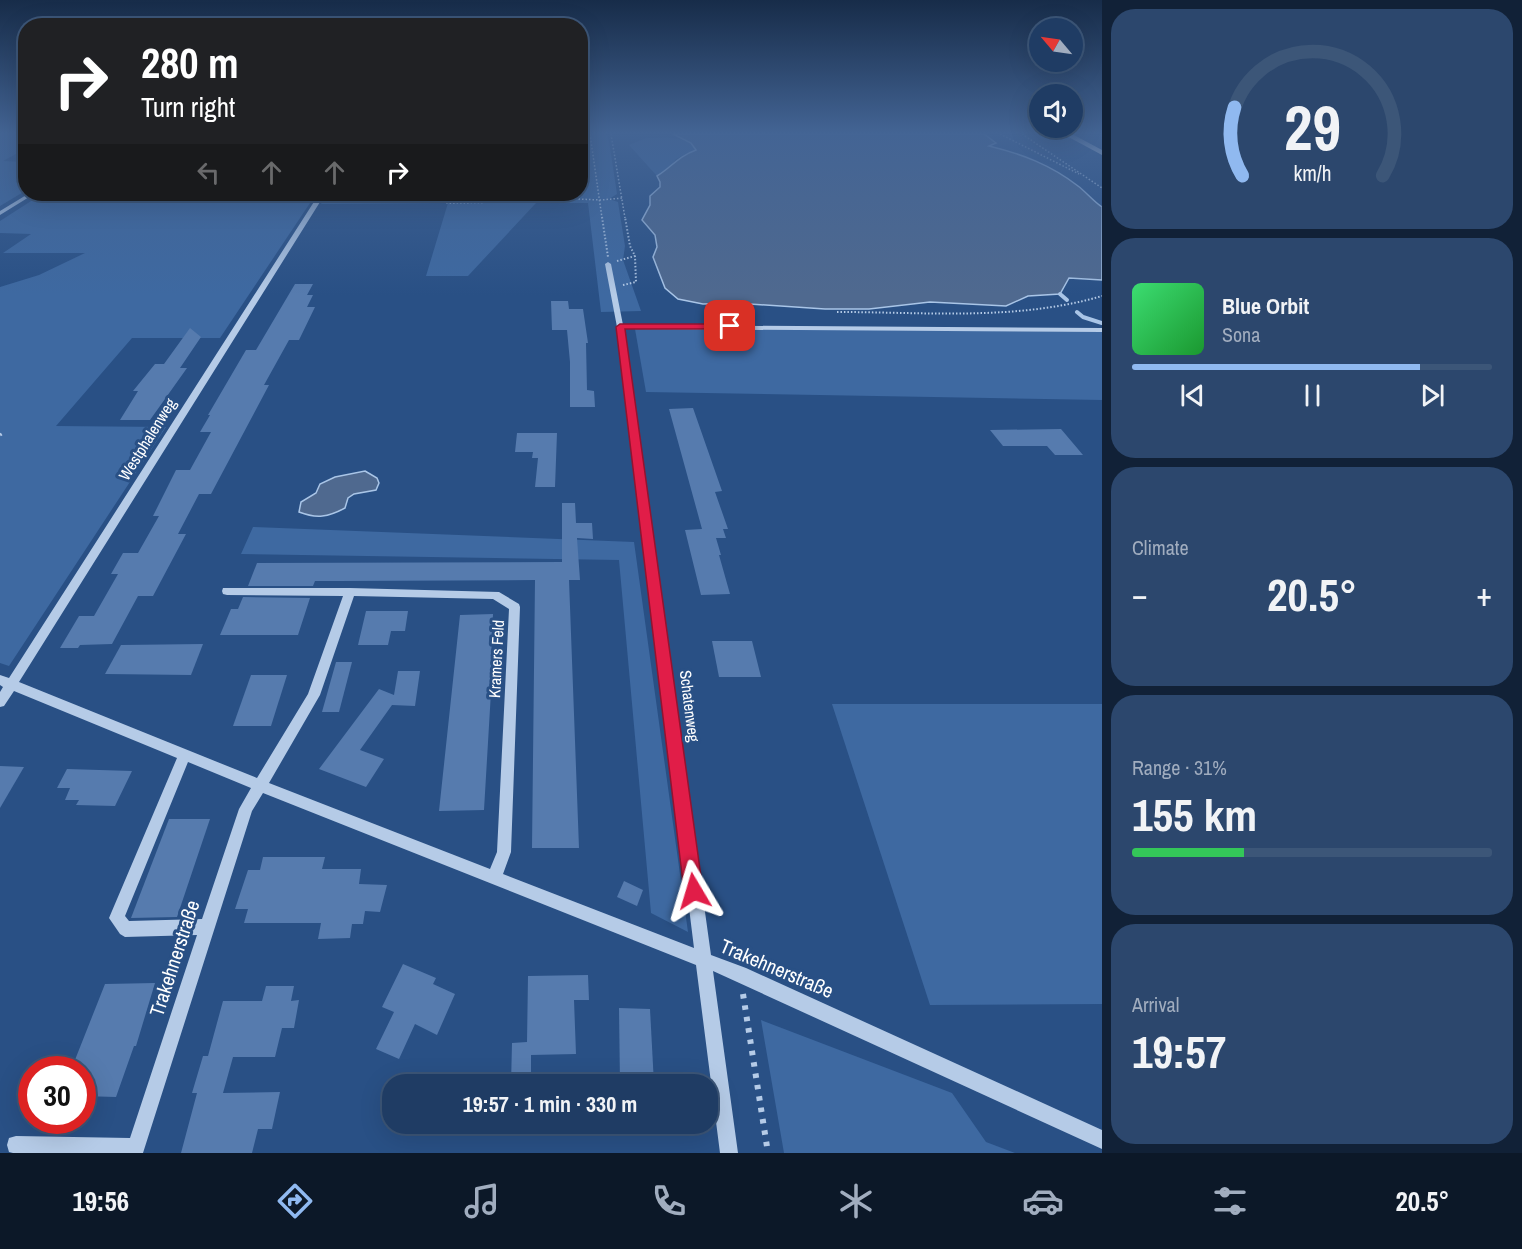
<!DOCTYPE html>
<html lang="en">
<head>
<meta charset="utf-8">
<style>
  body { margin:0; font-family:"Archivo Narrow",sans-serif; background:#2c476d; color:#f1f3f6; height:100vh; display:flex; flex-direction:column; font-size:22px; white-space:nowrap }
  * { box-sizing:border-box; margin:0 }
  p { font-size:20px; color:#a1adbf }
  .icon { flex:none; width:33px; height:33px; fill:none; stroke:currentColor; stroke-width:2; stroke-linecap:round; stroke-linejoin:round }
  .map { position:relative; flex:1; overflow:hidden }
  .side { display:flex; flex-direction:column; gap:9px; padding:9px; background:#112137; width:420px }
  .side>* { flex:none }
  .hud { position:absolute; left:18px; top:18px; width:570px; height:183px; border-radius:24px; box-shadow:0 6px 24px #0002,0 0 0 2px #3c5678; background:#202124; color:#fff; overflow:hidden }
  .needle { width:39px; rotate:299deg }
  .tools { position:absolute; left:1029px; top:18px; display:grid; gap:12px }
  .tools a { display:grid; place-items:center; width:54px; height:54px; border-radius:50%; background:#1f3c64; box-shadow:0 6px 24px #0002,0 0 0 2px #3c5678; font-size:30px }
  .speed { position:absolute; left:18px; top:1056px; display:flex; gap:12px; font-size:30px; font-weight:700; text-align:center }
  .speed>* { display:grid; place-content:center; width:78px; height:78px; border-radius:50%; background:#1f3c64; box-shadow:0 6px 24px #0002,0 0 0 2px #3c5678; line-height:1 }
  .speed .limit { border:9px solid #d22; background:#fff; color:#111 }
  .pin { position:absolute; display:grid; place-items:center; width:51px; height:51px; color:#fff; margin:-26px; border-radius:12px; box-shadow:0 3px 9px #0006 }
  .me { position:absolute; width:66px; margin:-33px; rotate:353deg; stroke-linejoin:round; filter:drop-shadow(0 0 4px #0008) }
  .turn { display:flex; align-items:center; gap:21px; height:126px; padding:0 24px; font-size:27px }
  .turn .icon { width:78px; height:78px; stroke-width:2.5 }
  .turn b { display:block; font-size:42px; line-height:51px }
  .lanes { display:flex; align-items:center; height:57px; padding:0 24px; background:#0003; justify-content:center; gap:30px; direction:ltr }
  .lanes .off { opacity:.35 }
  .big { font-size:45px; font-weight:700; line-height:1.1 }
  .side .card { flex:1; display:flex; flex-direction:column; justify-content:center; gap:9px; min-width:0; padding:0 21px; border-radius:24px; background:#2c476d }
  .side .dial { align-items:center; gap:0 }
  .dial svg { height:156px; overflow:visible; fill:none; stroke:#3c5678; stroke-width:7; stroke-linecap:round; text-anchor:middle }
  .dial text { fill:#f1f3f6; stroke:none }
  .song { display:flex; align-items:center; gap:18px }
  .cover { width:72px; height:72px; border-radius:9px; background:linear-gradient(135deg,hsl(140 70% 55%),hsl(130 70% 35%)) }
  .played { height:6px; border-radius:3px; background:linear-gradient(90deg,#90b9f0 80%,#3c5678 80%) }
  .keys { display:flex; justify-content:space-around; direction:ltr }
  .heat { display:flex; justify-content:space-between; align-items:center; font-size:33px; direction:ltr }
  .charge { height:9px; border-radius:4px; background:linear-gradient(90deg,#34c759 31%,#3c5678 0) }
  .trip { position:absolute; left:382px; top:1074px; width:336px; height:60px; border-radius:24px; background:#1f3c64; box-shadow:0 6px 24px #0002,0 0 0 2px #3c5678; font-weight:700; line-height:60px; text-align:center }
  .tab-bar { display:flex; height:96px; justify-content:space-around; align-items:center; background:#0c1828; color:#a1adbf }
  .tab-bar .icon { width:42px; height:42px }
  .tab-bar .on { color:#90b9f0 }
  .tab-bar b { font-size:27px; color:#f1f3f6 }
  main { display:flex; flex:1; min-height:0 }
  .map>svg:first-child { display:block }
  .green { fill:#3e69a1 }
  .water { fill:#4f698f; stroke:#a9c5e7; stroke-width:1.5 }
  .lines { fill:none; stroke-linecap:round; stroke-linejoin:round }
  .stream { stroke:#a9c5e7; stroke-width:4 }
  .building { fill:#567bae }
  .path-far3 { stroke:#b5cbe7; stroke-width:1.5; stroke-dasharray:1.5 2; stroke-linecap:butt }
  .path-far2 { stroke:#b5cbe7; stroke-width:2; stroke-dasharray:1.5 2; stroke-linecap:butt }
  .path-far1 { stroke:#b5cbe7; stroke-width:3; stroke-dasharray:2 3; stroke-linecap:butt }
  .path { stroke:#b5cbe7; stroke-width:6; stroke-dasharray:4.5 7; stroke-linecap:butt }
  .minor { fill:#b5cbe7; fill-rule:evenodd }
  .highway { fill:#fff; fill-rule:evenodd }
  .route { fill:#e11d48; stroke:#92132f; stroke-width:1.5 }
  .labels { text-anchor:middle; dominant-baseline:central; stroke-width:6; stroke-linejoin:round; paint-order:stroke }
  .street-label { font-size:16px; fill:#fff; stroke:#295085 }
  .near-street-label { font-size:20px; fill:#fff; stroke:#295085 }
</style>
</head>
<body>
<main>
<div class="map">
<svg width="1102" height="1153" viewBox="0 0 1102 1153">
  <rect width="100%" height="100%" fill="#295085"/>
  <g class="green">
    <polygon points="0,134 26,134 25,149 3,161 25,162 25,191 0,206"/>
    <polygon points="581,134 606,134 609,141 617,194 609,199 618,202 625,246 623,260 641,311 601,312 588,203 536,203 468,276 426,276 448,203 321,204 327,194 580,194"/>
    <path d="M646,138C664,138 683,135 697,148L676,159L668,169L657,176L629,145Z"/>
    <polygon points="42,194 316,194 220,338 132,338 56,426 166,427 9,666 0,663 0,287 39,275 85,253 3,253 31,234 0,233 0,221"/>
    <polygon points="651,328 1102,332 1102,400 646,392 635,329"/>
    <polygon points="253,527 634,542 688,932 651,913 619,560 241,554"/>
    <polygon points="832,704 1102,704 1102,1004 930,1005"/>
    <polygon points="761,1020 952,1093 986,1142 1015,1153 784,1153"/>
  </g>
  <g class="water">
    <path d="M673,134H984L996,143L989,146C1022,154 1051,165 1078,186C1086,192 1093,201 1102,207V280L1069,278L1060,294L1028,296L1006,306L930,302L869,309H825L736,303L703,304L678,299L665,288L653,257L657,247L655,235L642,220L650,205V196L660,187V182L657,176C673,166 677,157 696,150L691,143Z"/>
    <path d="M365,471L377,478L379,483L376,490L354,494L348,498L345,508C328,517 317,519 299,512L301,502L316,493L320,484L335,477Z"/>
  </g>
  <g class="lines">
    <g class="stream">
      <polyline points="1060,294 1067,300"/>
      <polyline points="1077,312 1083,317 1102,323"/>
    </g>
  </g>
  <g class="building">
    <polygon points="295,284 313,284 307,295 313,295 307,307 315,307 299,340 289,340 264,385 269,385 211,494 199,494 178,534 186,534 153,596 138,596 112,644 80,645 78,648 60,648 79,616 94,616 118,574 111,574 123,553 138,553 159,516 153,516 176,470 190,470 211,432 200,432 210,415 208,415 246,350 256,350"/>
    <polygon points="551,301 568,301 569,309 583,309 588,343 586,343 587,390 594,391 595,407 570,407 570,362 567,330 552,330"/>
    <polygon points="190,328 201,337 180,368 187,368 150,420 120,420 138,391 133,391 155,364 164,364"/>
    <polygon points="693,408 722,491 715,492 728,529 723,529 726,538 716,538 721,555 719,555 730,594 701,595 685,530 702,529 669,409"/>
    <polygon points="1061,429 1083,455 1055,455 1047,446 1003,446 990,430"/>
    <polygon points="517,433 557,433 555,487 535,487 538,458 532,458 533,452 515,452"/>
    <polygon points="562,503 575,503 576,523 592,523 593,539 577,538 580,580 569,580 579,848 532,848 535,580 336,581 315,581 313,586 248,586 257,563 562,562"/>
    <polygon points="243,597 310,598 298,635 220,635 231,609 238,609"/>
    <polygon points="366,611 408,611 405,631 391,631 388,645 358,645"/>
    <polygon points="493,614 491,658 493,658 484,810 439,811 460,615"/>
    <polygon points="712,641 752,641 761,677 719,677"/>
    <polygon points="203,644 191,675 105,674 121,645"/>
    <polygon points="336,662 352,662 339,712 322,712"/>
    <polygon points="398,671 420,671 415,706 392,705 360,750 384,759 366,787 319,769 379,689 394,695"/>
    <polygon points="251,675 287,675 271,726 233,726"/>
    <polygon points="0,766 24,767 0,808"/>
    <polygon points="67,769 132,771 115,806 76,805 79,800 65,800 70,788 57,788"/>
    <polygon points="169,819 210,819 177,917 131,918"/>
    <polygon points="263,857 325,857 322,869 361,869 359,884 387,885 380,912 365,911 363,924 352,924 350,938 318,939 321,923 244,923 248,909 235,909 248,870 260,870"/>
    <polygon points="624,881 643,890 637,906 617,897"/>
    <polygon points="403,964 436,978 433,984 455,994 437,1035 415,1024 399,1059 376,1049 394,1012 382,1007"/>
    <polygon points="588,975 589,1000 574,1000 576,1054 531,1055 531,1084 511,1084 512,1043 527,1042 528,976"/>
    <polygon points="155,983 136,1046 134,1046 116,1097 82,1096 82,1070 71,1070 105,984"/>
    <polygon points="266,986 294,986 291,1001 299,1000 294,1028 282,1028 275,1057 233,1057 223,1093 280,1092 272,1129 258,1129 252,1153 181,1153 197,1093 192,1093 203,1056 208,1056 223,1001 262,1001"/>
    <polygon points="619,1008 650,1009 654,1084 620,1083"/>
  </g>
  <g class="lines">
    <g class="path-far3">
      <polyline points="590,134 602,218"/>
      <polyline points="611,134 625,218"/>
      <polyline points="1000,134 1079,174"/>
      <polyline points="1022,134 1102,188"/>
      <polyline points="331,199 428,199 448,203 506,202 529,197 601,200 623,198"/>
    </g>
    <g class="path-far2">
      <polyline points="602,217 608,257"/>
      <polyline points="617,261 635,256 630,246 625,217"/>
      <polyline points="623,285 636,282 635,256"/>
      <path d="M837,312C925,312 1017,321 1102,296"/>
    </g>
    <polyline class="path-far1" points="0,435 3,433"/>
    <polyline class="path" points="743,994 768,1153"/>
    <g class="minor">
      <polygon points="28,194 34,194 0,215 0,211"/>
      <path d="M319,194H325L19,682L257,778L308,694L343,596L227,595L223,594L222,591L223,588H350L499,592L519,604L520,607L511,852L503,874L694,948L617,327L605,264L608,262L611,264L623,325L1102,328V332L624,329L711,955L746,968L1102,1130V1149L713,971L738,1153H720L696,965L263,793L252,811L143,1153H13L9,1152L7,1145L9,1138L16,1136L130,1138L197,935L125,937L120,934L109,918L177,758L14,691L4,706L0,707V692L3,687L0,685V675L9,678ZM354,596L493,599L509,609L497,852L490,869L269,783L320,695ZM188,762L251,788L239,809L202,919L129,921L125,916Z"/>
    </g>
    <polygon class="highway" points="1063,134 1072,134 1102,150 1102,155"/>
  </g>
  <linearGradient id="sky" x2="0" y2="1"><stop stop-color="#172c49"/><stop offset="0.45" stop-color="#436494"/><stop offset="1" stop-color="#436494" stop-opacity="0"/></linearGradient>
  <rect width="1102" height="295" fill="url(#sky)"/>
  <polygon class="route" points="620,324 730,324 735,326 730,329 625,329 703,891 700,897 694,900 687,897 684,891 616,327"/>
  <g class="labels">
    <g class="street-label">
      <text transform="translate(147 439) rotate(-58)">Westphalenweg</text>
      <text transform="translate(496 659) rotate(-87)">Kramers Feld</text>
      <text transform="translate(690 706) rotate(83)">Schatenweg</text>
    </g>
    <g class="near-street-label">
      <text transform="translate(174 958) rotate(-72)">Trakehnerstraße</text>
      <text transform="translate(777 968) rotate(23)">Trakehnerstraße</text>
    </g>
  </g>
</svg>
<div class="tools">
<a><svg class="needle" viewBox="-14 -14 28 28"><path d="M0-13l5 13h-10z" fill="#e53935"/><path d="M0 13l5-13h-10z" fill="#a1adbf"/></svg></a>
<a><svg class="icon" aria-label="sound" viewBox="0 0 24 24"><path d="M4 9h4l5-4v14l-5-4H4zM17 9q2 3 0 6"/></svg></a>
</div>
<div class="speed"><div class="limit">30</div></div>
<div class="pin" style="left:730px;top:326px;background:#d93025"><svg class="icon" aria-label="arrive" viewBox="0 0 24 24"><path d="M6 21V4h12l-3 4 3 4H6"/></svg></div>
<svg class="me" style="left:694px;top:891px" viewBox="-20 -20 40 40"><path d="M0-17L14 15 0 8-14 15z" fill="#e11d48" stroke="#fff" stroke-width="4"/></svg>
<div class="trip">19:57 · 1 min · 330 m</div>
<div class="hud">
<div class="turn"><svg class="icon" aria-label="right" viewBox="0 0 24 24"><path d="M7 20v-9h11M14 6l5 5-5 5"/></svg><div><b>280 m</b>Turn right</div></div>
<div class="lanes"><svg class="icon off" aria-label="left" viewBox="0 0 24 24"><path d="M17 20v-9H6M10 6l-5 5 5 5"/></svg><svg class="icon off" aria-label="ahead" viewBox="0 0 24 24"><path d="M12 20V5M6 11l6-6 6 6"/></svg><svg class="icon off" aria-label="ahead" viewBox="0 0 24 24"><path d="M12 20V5M6 11l6-6 6 6"/></svg><svg class="icon" aria-label="right" viewBox="0 0 24 24"><path d="M7 20v-9h11M14 6l5 5-5 5"/></svg></div>
</div>
</div>
<section class="side">
<div class="card dial"><svg viewBox="0 0 100 80">
<path d="M14 69A42 42 0 1 1 86 69"/>
<path d="M14 69A42 42 0 0 1 10 34" stroke="#90b9f0"/>
<text x="50" y="56" font-size="32" font-weight="700">29</text>
<text x="50" y="72" font-size="11">km/h</text>
</svg></div>
<div class="card">
<div class="song"><i class="cover"></i><div><b>Blue Orbit</b><p>Sona</p></div></div>
<div class="played"></div>
<div class="keys"><svg class="icon" aria-label="previous" viewBox="0 0 24 24"><path d="M18 5L8 12l10 7zM5 5v14"/></svg><svg class="icon" aria-label="pause" viewBox="0 0 24 24"><path d="M8 5v14M16 5v14"/></svg><svg class="icon" aria-label="next" viewBox="0 0 24 24"><path d="M6 5l10 7-10 7zM19 5v14"/></svg></div>
</div>
<div class="card"><p>Climate</p>
<div class="heat"><a>−</a><b class="big">20.5°</b><a>+</a></div>
</div>
<div class="card"><p>Range · 31%</p><b class="big">155 km</b><div class="charge"></div></div>
<div class="card"><p>Arrival</p><b class="big">19:57</b></div>
</section>
</main>
<nav class="tab-bar">
<b>19:56</b>
<svg class="icon on" aria-label="directions" viewBox="0 0 24 24"><path d="M12 3l9 9-9 9-9-9zM9 14v-3h6M13 9l2 2-2 2"/></svg>
<svg class="icon" aria-label="music" viewBox="0 0 24 24"><path d="M9 18V5l10-2v13"/><circle cx="6" cy="18" r="3"/><circle cx="16" cy="16" r="3"/></svg>
<svg class="icon" aria-label="phone" viewBox="0 0 24 24"><path d="M5 4h4l2 5-3 2q2 4 5 5l2-3 5 2v4C11 20 4 13 5 4z"/></svg>
<svg class="icon" aria-label="climate" viewBox="0 0 24 24"><path d="M12 3v18M4 7l16 10M4 17L20 7"/></svg>
<svg class="icon" aria-label="car" viewBox="0 0 24 24"><path d="M5 17H2v-5l4-1 3-4h7l3 4 3 1v5h-3M9 17h6M6 11h13"/><circle cx="7" cy="17" r="2"/><circle cx="17" cy="17" r="2"/></svg>
<svg class="icon" aria-label="filters" viewBox="0 0 24 24"><path d="M4 7h16M4 17h16"/><circle cx="9" cy="7" r="2"/><circle cx="15" cy="17" r="2"/></svg>
<b>20.5°</b>
</nav>
</body>
</html>
